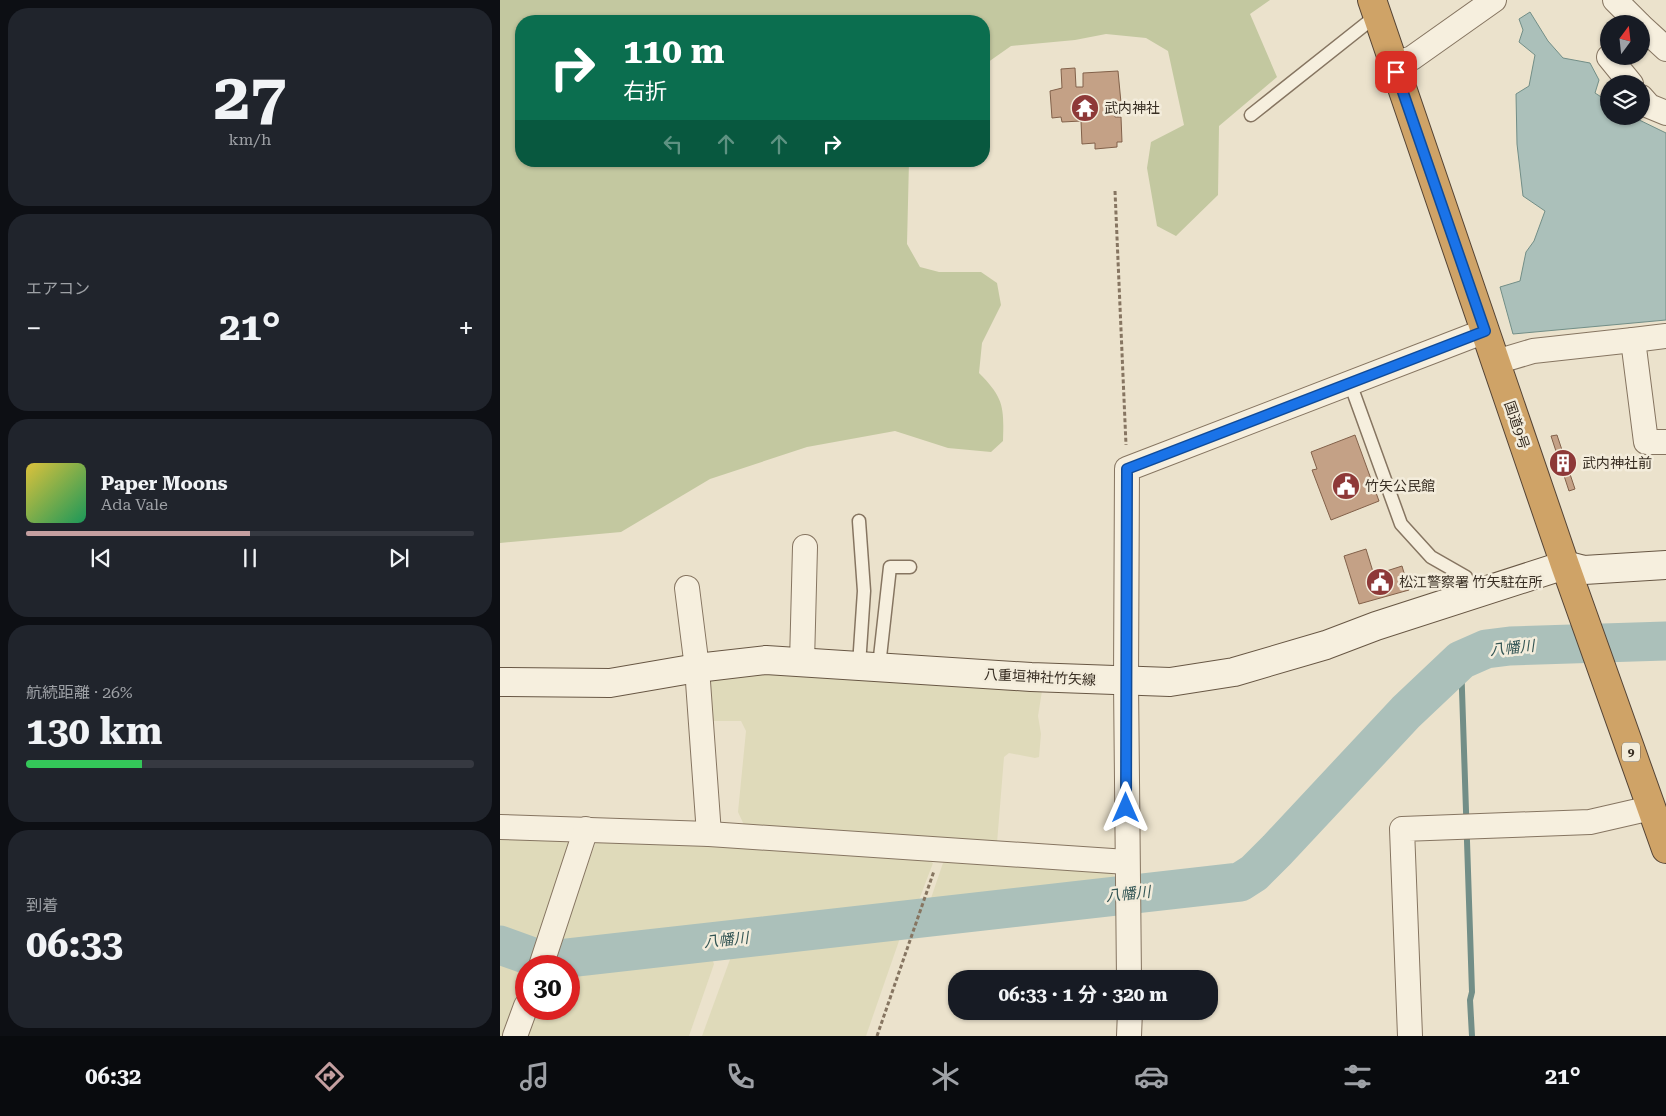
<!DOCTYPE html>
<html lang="ja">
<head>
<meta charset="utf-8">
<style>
  body { margin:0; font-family:"Roboto Serif","Noto Sans JP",serif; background:#20242c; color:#f1f3f6; height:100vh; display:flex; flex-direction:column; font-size:19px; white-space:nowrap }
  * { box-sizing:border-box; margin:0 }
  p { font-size:16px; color:#9ea1a6 }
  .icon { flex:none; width:28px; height:28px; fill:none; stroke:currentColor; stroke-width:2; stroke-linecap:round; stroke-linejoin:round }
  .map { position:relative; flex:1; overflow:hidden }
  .panel { display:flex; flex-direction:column; gap:8px; padding:8px; background:#0d0f14; width:500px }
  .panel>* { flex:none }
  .top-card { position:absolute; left:15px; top:15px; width:475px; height:152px; border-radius:20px; box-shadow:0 1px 4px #0004; background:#0b6e4f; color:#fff; overflow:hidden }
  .needle { width:32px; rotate:15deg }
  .fabs { position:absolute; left:1100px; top:15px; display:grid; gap:10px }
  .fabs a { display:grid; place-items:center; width:50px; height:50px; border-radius:50%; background:#171b24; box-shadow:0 1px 4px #0004; font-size:25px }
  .speed { position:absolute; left:15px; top:955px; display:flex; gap:10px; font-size:25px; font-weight:700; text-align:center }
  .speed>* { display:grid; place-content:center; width:65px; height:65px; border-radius:50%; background:#171b24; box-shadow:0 1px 4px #0004; line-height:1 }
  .speed .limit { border:8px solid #d22; background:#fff; color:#111 }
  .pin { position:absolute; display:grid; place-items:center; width:42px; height:42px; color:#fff; margin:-21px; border-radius:10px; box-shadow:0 2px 8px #0006 }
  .me { position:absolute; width:55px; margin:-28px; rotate:0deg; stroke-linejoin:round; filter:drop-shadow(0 0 4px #0008) }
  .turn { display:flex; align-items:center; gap:18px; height:105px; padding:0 25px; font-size:22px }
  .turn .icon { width:65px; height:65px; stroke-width:2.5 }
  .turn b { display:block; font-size:35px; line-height:42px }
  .lanes { display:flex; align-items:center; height:48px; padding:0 25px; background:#0003; justify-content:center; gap:25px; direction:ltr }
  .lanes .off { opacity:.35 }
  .big { font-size:38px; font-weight:700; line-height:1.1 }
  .panel .widget { flex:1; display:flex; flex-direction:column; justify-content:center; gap:8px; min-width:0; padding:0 18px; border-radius:20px; background:#20242c }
  .panel .dial { align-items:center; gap:0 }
  .dial b { font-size:65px; line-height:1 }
  .song { display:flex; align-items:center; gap:15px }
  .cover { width:60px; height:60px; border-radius:8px; background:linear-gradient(135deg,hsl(50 70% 55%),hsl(150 70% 35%)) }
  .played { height:5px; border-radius:2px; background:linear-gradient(90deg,#c49fa0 50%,#363941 50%) }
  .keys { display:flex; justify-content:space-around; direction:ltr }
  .heat { display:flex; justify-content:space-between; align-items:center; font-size:28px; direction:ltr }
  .charge { height:8px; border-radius:4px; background:linear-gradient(90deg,#34c759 26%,#363941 0) }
  .trip { position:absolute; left:448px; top:970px; width:270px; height:50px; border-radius:20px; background:#171b24; box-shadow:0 1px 4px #0004; font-weight:700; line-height:50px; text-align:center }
  .menu { display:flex; height:80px; justify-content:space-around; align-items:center; background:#090b0e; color:#9ea1a6 }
  .menu .icon { width:35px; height:35px }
  .menu .selected { color:#c49fa0 }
  .menu b { font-size:22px; color:#f1f3f6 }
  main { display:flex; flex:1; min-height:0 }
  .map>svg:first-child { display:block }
  .farmland { fill:#dfdaba }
  .green { fill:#c3c8a0 }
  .water { fill:#abc0ba; stroke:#728e87 }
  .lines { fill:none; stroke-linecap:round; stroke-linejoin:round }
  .stream { stroke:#728e87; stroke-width:6 }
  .river { stroke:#abc0ba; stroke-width:39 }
  .building { fill:#c4a186; stroke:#82614a }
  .lane-casing { stroke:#867561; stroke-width:15 }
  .street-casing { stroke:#867561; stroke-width:26 }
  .secondary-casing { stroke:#685744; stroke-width:30 }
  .highway-casing { stroke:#554435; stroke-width:30 }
  .path { stroke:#867561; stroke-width:3; stroke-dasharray:4 2.5; stroke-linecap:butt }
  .lane { stroke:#f6efde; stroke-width:12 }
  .street { stroke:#f6efde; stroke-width:24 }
  .secondary { stroke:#f6efde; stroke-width:28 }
  .highway { stroke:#cfa367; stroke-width:28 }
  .route-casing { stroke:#114b97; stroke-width:12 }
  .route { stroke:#1a73e8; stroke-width:9 }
  .labels { text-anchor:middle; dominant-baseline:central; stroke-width:5; stroke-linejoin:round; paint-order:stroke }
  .shield { fill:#f3ecdb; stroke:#70675a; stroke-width:1 }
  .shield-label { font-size:12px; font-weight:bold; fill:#382e23 }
  .poi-label { font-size:14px; fill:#382e23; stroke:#f3ecdb; text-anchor:start }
  .street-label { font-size:14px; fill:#382e23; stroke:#f3ecdb }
  .water-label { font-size:15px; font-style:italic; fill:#345655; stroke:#f3ecdb }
</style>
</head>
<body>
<main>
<section class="panel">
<div class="widget dial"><b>27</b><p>km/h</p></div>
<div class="widget"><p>エアコン</p>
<div class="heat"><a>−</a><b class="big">21°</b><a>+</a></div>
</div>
<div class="widget">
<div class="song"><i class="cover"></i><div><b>Paper Moons</b><p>Ada Vale</p></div></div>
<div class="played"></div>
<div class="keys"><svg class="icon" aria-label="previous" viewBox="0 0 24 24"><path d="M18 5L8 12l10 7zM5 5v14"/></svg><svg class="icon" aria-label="pause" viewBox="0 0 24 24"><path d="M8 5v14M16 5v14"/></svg><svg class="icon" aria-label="next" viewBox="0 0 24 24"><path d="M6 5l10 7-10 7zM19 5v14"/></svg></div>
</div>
<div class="widget"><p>航続距離 · 26%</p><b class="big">130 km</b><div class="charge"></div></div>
<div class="widget"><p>到着</p><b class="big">06:33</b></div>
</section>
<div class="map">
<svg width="1166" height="1036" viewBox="0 0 1166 1036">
  <rect width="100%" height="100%" fill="#ebe2cc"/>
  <g class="farmland">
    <polygon points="261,673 542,691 538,716 541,734 539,757 535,758 509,753 504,757 497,843 244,825 238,812 246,731 241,721 213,721 208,682 210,678"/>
    <polygon points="63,837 72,841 37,943 34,944 0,933 0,840"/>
    <polygon points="108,840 427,860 433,863 416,908 412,909 64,945 60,935 96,842"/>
    <polygon points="451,860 613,872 615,885 613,888 437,907 429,904 443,863"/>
    <polygon points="397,934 400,938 366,1036 202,1036 232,954 236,950"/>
    <polygon points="199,951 211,956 214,964 189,1036 22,1036 32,1009 69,1009 69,966"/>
    <polygon points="0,953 30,964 30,966 26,966 26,979 7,1036 0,1036"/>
  </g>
  <path class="green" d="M0,0H770L750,14L777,77L719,126L718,195L676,236L657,226L647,168L651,142L684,125L668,51L646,38L606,34L575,40L511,46L484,65V21H21V161H409L407,244L420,267L439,272H481L497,283L501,305L482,343L479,373C504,398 504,407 503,441L491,452L448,448L395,431L307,447L210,479L121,532L0,543Z"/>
  <g class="water">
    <polygon points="1030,12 1048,41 1063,58 1090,63 1099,80 1095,93 1109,102 1109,116 1131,116 1166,133 1166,320 1013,334 1000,287 1020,281 1026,252 1034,241 1045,211 1023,196 1017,144 1016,94 1029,86 1035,55 1019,42 1023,30 1019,19"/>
    <polygon points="1166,631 1166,647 1118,648 1112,634"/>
  </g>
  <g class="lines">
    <polyline class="stream" points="961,660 972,992 970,1000 972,1036"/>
    <polyline class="river" points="0,945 36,958 50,960 740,882 754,873 777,850 906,712 961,660 986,649 1010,646 1166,641"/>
  </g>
  <g class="building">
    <polygon points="575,68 576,87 583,87 583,73 618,71 621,103 618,104 619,112 615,112 615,117 621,117 622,142 617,142 617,147 595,149 595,143 582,144 581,121 562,122 561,117 552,118 550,91 562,88 561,69"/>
    <polygon points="855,435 879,501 831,520 812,470 817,469 811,452"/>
    <polygon points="1057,435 1075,489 1069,491 1051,436"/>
    <polygon points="866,549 874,575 902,566 909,590 859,604 844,556"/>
  </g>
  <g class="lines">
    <defs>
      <g id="lane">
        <polyline points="751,115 877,15"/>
        <polyline points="850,383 901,524 931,557 966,577 973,594"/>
        <polyline points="359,521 364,591 359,665"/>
        <polyline points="379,666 390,567 410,567"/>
      </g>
      <g id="street">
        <polyline points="1115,0 1139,24"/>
        <polyline points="1141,26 1166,49"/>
        <polyline points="1109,57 1131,84"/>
        <polyline points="894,65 912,58 994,0"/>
        <polyline points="1141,97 1149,106 1166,113"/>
        <polyline points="1166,336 1133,340 1146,442 1166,442"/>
        <polyline points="996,362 1033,351 1133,340"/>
        <polyline points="187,588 197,668 209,834"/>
        <polyline points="302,662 305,547"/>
        <polyline points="0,827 209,834 627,862"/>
        <polyline points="41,966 86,829"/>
        <polyline points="629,979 626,682 627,469 985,331"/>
        <polyline points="15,1036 26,1006"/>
        <polyline points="629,1036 630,1011"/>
        <polyline points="910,1036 902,829 1090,822 1151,808"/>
      </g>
      <polyline id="secondary" points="0,682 110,683 197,668 266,660 531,677 670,682 734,672 826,645 876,626 1065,565 1084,570 1166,565"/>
      <polyline id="highway" points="872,0 1065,565 1166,849"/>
    </defs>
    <use href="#lane" class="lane-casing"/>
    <use href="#street" class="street-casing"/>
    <use href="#secondary" class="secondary-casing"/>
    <use href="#highway" class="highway-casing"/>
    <g class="path">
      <polyline points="615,191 626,445"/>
      <polyline points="377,1036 434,871"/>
    </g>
    <use href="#lane" class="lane"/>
    <use href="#street" class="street"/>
    <use href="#secondary" class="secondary"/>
    <use href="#highway" class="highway"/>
  </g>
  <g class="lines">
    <defs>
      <polyline id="route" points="626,808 627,469 985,331 896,72"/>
    </defs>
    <use href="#route" class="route-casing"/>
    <use href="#route" class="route"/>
  </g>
  <defs>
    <symbol id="temple-disc" viewBox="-11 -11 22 22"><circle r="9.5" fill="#8e3938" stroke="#f3ecdb"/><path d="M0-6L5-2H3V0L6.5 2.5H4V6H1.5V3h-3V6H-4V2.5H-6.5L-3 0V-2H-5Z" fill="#fff"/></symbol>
    <symbol id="building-disc" viewBox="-11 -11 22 22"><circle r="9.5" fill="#8e3938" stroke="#f3ecdb"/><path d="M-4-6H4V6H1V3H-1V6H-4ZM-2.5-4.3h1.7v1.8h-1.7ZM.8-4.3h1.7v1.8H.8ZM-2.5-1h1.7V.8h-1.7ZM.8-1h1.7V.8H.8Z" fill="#fff"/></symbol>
    <symbol id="civic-disc" viewBox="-11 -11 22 22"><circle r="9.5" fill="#8e3938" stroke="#f3ecdb"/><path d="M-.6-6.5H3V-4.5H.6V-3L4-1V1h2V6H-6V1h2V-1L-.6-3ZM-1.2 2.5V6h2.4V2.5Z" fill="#fff"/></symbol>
  </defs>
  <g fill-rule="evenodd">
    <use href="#temple-disc" x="569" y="92" width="32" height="32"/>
    <use href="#building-disc" x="1047" y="447" width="32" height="32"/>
    <use href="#civic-disc" x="830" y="470" width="32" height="32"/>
    <use href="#civic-disc" x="864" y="566" width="32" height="32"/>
  </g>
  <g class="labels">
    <rect class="shield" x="1122" y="742.5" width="18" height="19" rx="4"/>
    <g class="shield-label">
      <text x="1131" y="752">9</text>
    </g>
    <g class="poi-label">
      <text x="604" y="108">武内神社</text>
      <text x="1082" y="463">武内神社前</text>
      <text x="865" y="486">竹矢公民館</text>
      <text x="899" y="582">松江警察署 竹矢駐在所</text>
    </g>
    <g class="street-label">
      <text transform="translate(1017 425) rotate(71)">国道9号</text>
      <text transform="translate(540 677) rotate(3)">八重垣神社竹矢線</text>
    </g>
    <g class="water-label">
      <text transform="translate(1012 648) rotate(-6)">八幡川</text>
      <text transform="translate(628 894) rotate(-6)">八幡川</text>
      <text transform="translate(226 940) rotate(-6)">八幡川</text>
    </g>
  </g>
</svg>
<div class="fabs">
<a><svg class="needle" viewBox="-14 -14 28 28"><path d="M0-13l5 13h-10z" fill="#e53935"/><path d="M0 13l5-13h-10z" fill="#9ea1a6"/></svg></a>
<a><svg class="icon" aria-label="layers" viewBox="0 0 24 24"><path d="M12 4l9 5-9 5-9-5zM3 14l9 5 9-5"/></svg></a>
</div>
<div class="speed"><div class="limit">30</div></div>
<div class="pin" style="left:896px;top:72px;background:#d93025"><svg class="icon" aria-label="arrive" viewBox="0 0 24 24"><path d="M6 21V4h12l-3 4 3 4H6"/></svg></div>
<svg class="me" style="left:626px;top:808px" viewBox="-20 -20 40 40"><path d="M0-17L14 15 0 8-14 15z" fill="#1a73e8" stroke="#fff" stroke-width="4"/></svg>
<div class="trip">06:33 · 1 分 · 320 m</div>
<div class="top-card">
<div class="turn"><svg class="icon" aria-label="right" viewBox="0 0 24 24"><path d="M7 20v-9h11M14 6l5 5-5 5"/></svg><div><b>110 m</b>右折</div></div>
<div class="lanes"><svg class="icon off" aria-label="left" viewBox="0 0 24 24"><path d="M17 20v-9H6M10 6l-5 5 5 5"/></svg><svg class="icon off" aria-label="ahead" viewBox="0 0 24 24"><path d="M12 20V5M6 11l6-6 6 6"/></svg><svg class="icon off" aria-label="ahead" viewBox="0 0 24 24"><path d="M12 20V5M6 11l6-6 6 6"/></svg><svg class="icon" aria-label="right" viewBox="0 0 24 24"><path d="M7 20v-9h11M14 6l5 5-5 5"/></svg></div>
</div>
</div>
</main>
<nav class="menu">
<b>06:32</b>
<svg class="icon selected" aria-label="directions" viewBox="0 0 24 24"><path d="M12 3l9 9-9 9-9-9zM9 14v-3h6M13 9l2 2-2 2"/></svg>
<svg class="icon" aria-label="music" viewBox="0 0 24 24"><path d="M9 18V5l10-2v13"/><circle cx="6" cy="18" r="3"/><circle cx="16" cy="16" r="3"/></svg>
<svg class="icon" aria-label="phone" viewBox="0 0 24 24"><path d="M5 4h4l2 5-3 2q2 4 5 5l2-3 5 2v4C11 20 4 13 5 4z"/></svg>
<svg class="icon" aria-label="climate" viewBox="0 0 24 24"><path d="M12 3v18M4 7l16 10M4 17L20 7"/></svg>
<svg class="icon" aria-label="car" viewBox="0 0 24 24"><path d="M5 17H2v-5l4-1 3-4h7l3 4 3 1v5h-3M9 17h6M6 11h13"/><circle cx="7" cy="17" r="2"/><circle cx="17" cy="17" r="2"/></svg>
<svg class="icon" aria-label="filters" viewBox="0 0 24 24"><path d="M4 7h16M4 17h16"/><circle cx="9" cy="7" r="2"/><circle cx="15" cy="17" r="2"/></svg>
<b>21°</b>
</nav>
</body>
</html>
